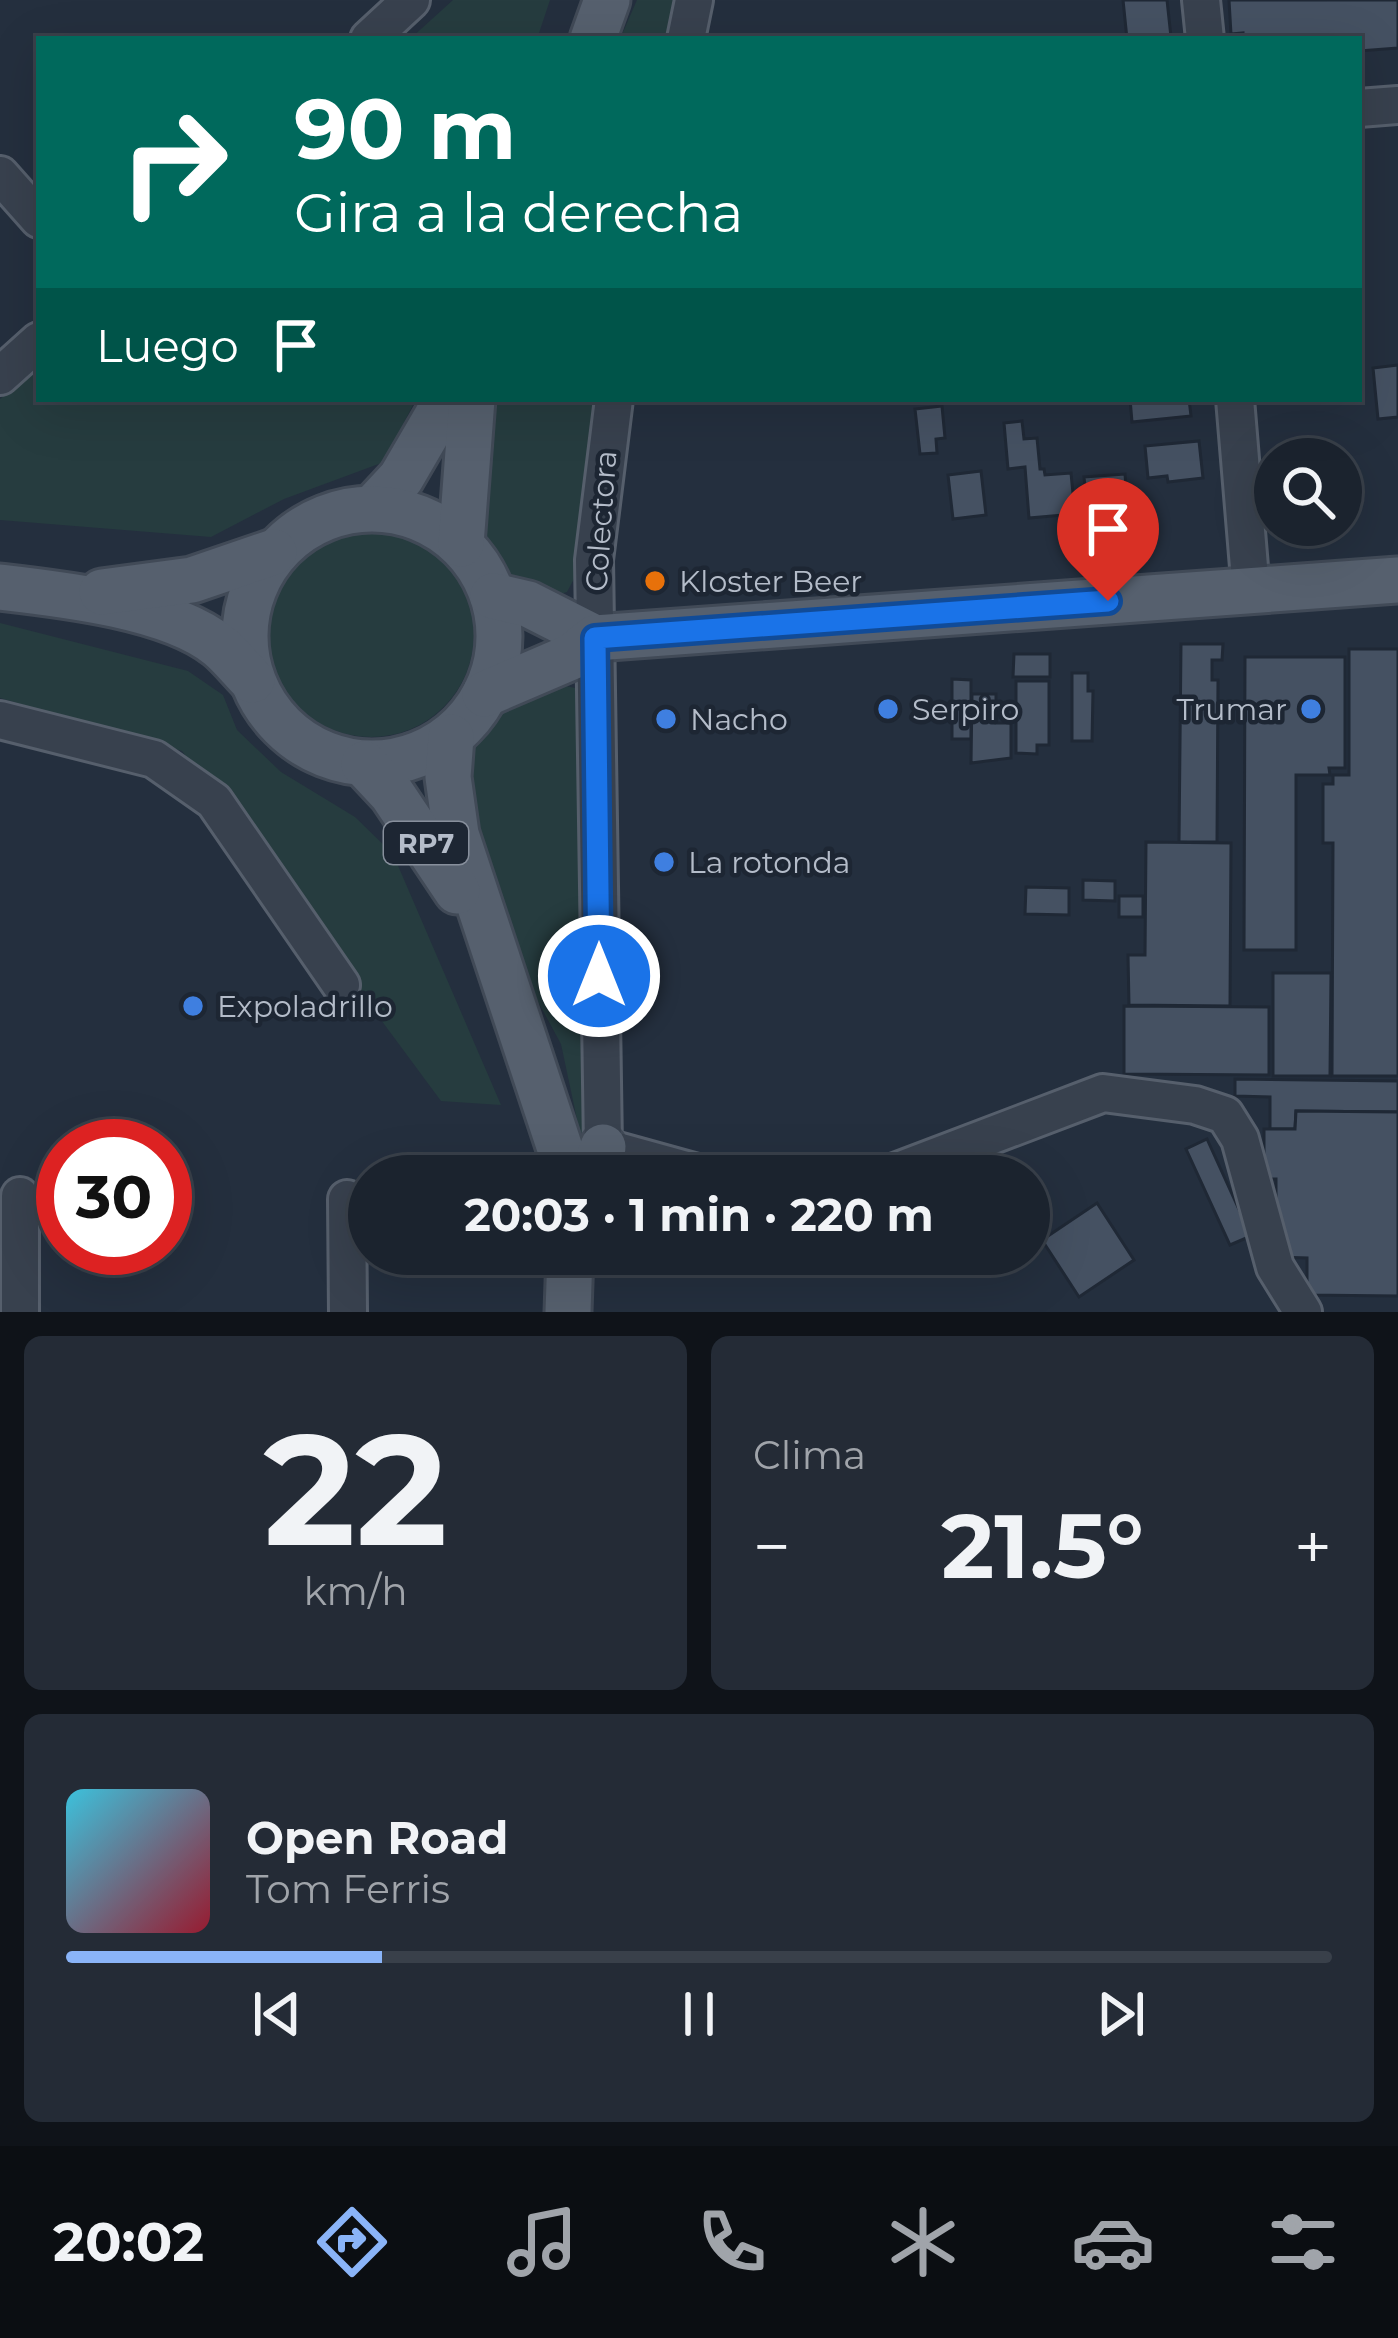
<!DOCTYPE html>
<html lang="es">
<head>
<meta charset="utf-8">
<style>
  body { margin:0; font-family:Montserrat,sans-serif; background:#242b36; color:#f1f3f6; height:100vh; display:flex; flex-direction:column; font-size:45px; white-space:nowrap }
  * { box-sizing:border-box; margin:0 }
  p { font-size:39px; color:#a0a4aa }
  .icon { flex:none; width:66px; height:66px; fill:none; stroke:currentColor; stroke-width:2; stroke-linecap:round; stroke-linejoin:round }
  .map { position:relative; height:1312px; overflow:hidden }
  .details { display:flex; flex-direction:column; gap:24px; padding:24px; background:#0f1319; flex:1 }
  .details>* { flex:none }
  .banner { position:absolute; left:36px; top:36px; width:1326px; height:366px; border-radius:0px; box-shadow:0 12px 48px #0002,0 0 0 3px #39404a; background:#00695c; color:#fff; overflow:hidden }
  .buttons { position:absolute; left:1254px; top:438px; display:grid; gap:24px }
  .buttons a { display:grid; place-items:center; width:108px; height:108px; border-radius:50%; background:#1b232e; box-shadow:0 12px 48px #0002,0 0 0 3px #39404a; font-size:60px }
  .speed { position:absolute; left:36px; top:1119px; display:flex; gap:24px; font-size:60px; font-weight:700; text-align:center }
  .speed>* { display:grid; place-content:center; width:156px; height:156px; border-radius:50%; background:#1b232e; box-shadow:0 12px 48px #0002,0 0 0 3px #39404a; line-height:1 }
  .speed .limit { border:18px solid #d22; background:#fff; color:#111 }
  .pin { position:absolute; display:grid; place-items:center; width:102px; height:102px; color:#fff; margin:-123px -51px; border-radius:50% 50% 50% 0; rotate:-45deg; box-shadow:0 0 12px #0007 }
  .pin .icon { rotate:45deg }
  .me { position:absolute; width:132px; margin:-66px; rotate:0deg; stroke-linejoin:round; filter:drop-shadow(0 0 9px #0008) }
  .turn { display:flex; align-items:center; gap:42px; height:252px; padding:0 60px; font-size:54px }
  .turn .icon { width:156px; height:156px; stroke-width:2.5 }
  .turn b { display:block; font-size:84px; line-height:102px }
  .then { display:flex; align-items:center; height:114px; padding:0 60px; background:#0003; gap:24px; font-size:45px }
  .big { font-size:90px; font-weight:700; line-height:1.1 }
  .details .card { flex:1; display:flex; flex-direction:column; justify-content:center; gap:18px; min-width:0; padding:0 42px; border-radius:18px; background:#242b36 }
  .details .dial { align-items:center; gap:0 }
  .dial b { font-size:156px; line-height:1 }
  .song { display:flex; align-items:center; gap:36px }
  .cover { width:144px; height:144px; border-radius:18px; background:linear-gradient(135deg,hsl(190 70% 55%),hsl(350 70% 35%)) }
  .played { height:12px; border-radius:6px; background:linear-gradient(90deg,#8ab4f8 25%,#39404a 25%) }
  .keys { display:flex; justify-content:space-around; direction:ltr }
  .heat { display:flex; justify-content:space-between; align-items:center; font-size:66px; direction:ltr }
  .details .tiles { flex:1; display:grid; gap:24px; grid-template-columns:1fr 1fr }
  .card:last-child { grid-column:span 2 }
  .trip { position:absolute; left:348px; top:1155px; width:702px; height:120px; border-radius:60px; background:#1b232e; box-shadow:0 12px 48px #0002,0 0 0 3px #39404a; font-weight:700; line-height:120px; text-align:center }
  .menu { display:flex; height:192px; justify-content:space-around; align-items:center; background:#0b0e12; color:#a0a4aa }
  .menu .icon { width:84px; height:84px }
  .menu .on { color:#8ab4f8 }
  .menu b { font-size:54px; color:#f1f3f6 }
  .map>svg:first-child { display:block }
  .green { fill:#263c3f }
  .building { fill:#455162; stroke:#1f2835; stroke-width:3 }
  .lines { fill:none; stroke-linecap:round; stroke-linejoin:round }
  .minor-casing { stroke:#565f6c; stroke-width:42 }
  .major-casing { stroke:#414a57; stroke-width:51 }
  .minor { stroke:#38414e; stroke-width:36 }
  .major { stroke:#56606e; stroke-width:45 }
  .route-casing { stroke:#114b97; stroke-width:30 }
  .route { stroke:#1a73e8; stroke-width:21 }
  .food-dot { fill:#e8710a; stroke:#1d2633; stroke-width:4.5 }
  .shop-dot { fill:#3f7fe0; stroke:#1d2633; stroke-width:4.5 }
  .labels { text-anchor:middle; dominant-baseline:central; stroke-width:9; stroke-linejoin:round; paint-order:stroke }
  .shield { fill:#1d2633; stroke:#878f9c; stroke-width:3 }
  .shield-label { font-size:27px; font-weight:bold; fill:#b4bcc9 }
  .street-label { font-size:30px; fill:#b4bcc9; stroke:#1d2633 }
  .poi-label { font-size:30px; fill:#b4bcc9; stroke:#1d2633; text-anchor:start }
</style>
</head>
<body>
<div class="map">
<svg width="1398" height="1312" viewBox="0 0 1398 1312">
  <rect width="100%" height="100%" fill="#242f3e"/>
  <g class="green">
    <polygon points="453,0 550,0 537,39 410,39"/>
    <polygon points="637,0 678,0 672,39 620,39"/>
    <polygon points="39,365 39,399 416,399 384,462 284,499 211,537 0,520 0,399"/>
    <path d="M485,399H597L577,573L567,592C554,597 544,593 531,589C462,569 484,454 485,399Z"/>
    <circle cx="371" cy="634" r="103"/>
    <polygon points="0,623 188,671 223,695 237,730 281,772 355,817 393,854 501,1105 441,1101 182,751 0,698"/>
    <polygon points="553,683 575,688 578,708 593,1153 582,1143 561,1044 504,939 462,804 468,741 478,722 505,701"/>
  </g>
  <g class="building">
    <polygon points="1123,0 1167,0 1171,37 1127,39"/>
    <polygon points="1229,0 1398,0 1398,48 1359,51 1359,39 1243,39 1243,33 1231,34"/>
    <polygon points="1398,365 1398,417 1378,419 1373,368"/>
    <polygon points="1130,399 1189,399 1191,416 1132,422"/>
    <polygon points="942,406 945,438 936,439 937,453 920,454 915,409"/>
    <polygon points="1022,421 1024,439 1037,438 1040,469 1044,469 1045,475 1071,473 1075,514 1029,518 1025,467 1008,469 1004,423"/>
    <polygon points="1199,441 1203,478 1168,482 1167,476 1148,478 1145,446"/>
    <polygon points="981,471 986,515 953,519 948,475"/>
    <polygon points="1125,474 1128,514 1088,518 1084,477"/>
    <polygon points="1181,644 1223,644 1222,660 1212,660 1212,680 1218,680 1217,842 1179,842"/>
    <polygon points="1349,649 1398,649 1398,1076 1332,1076 1333,843 1323,843 1323,784 1333,784 1333,775 1349,775"/>
    <polygon points="1014,654 1050,654 1050,677 1013,677"/>
    <polygon points="1245,657 1345,657 1345,768 1329,768 1330,775 1296,775 1296,950 1244,950"/>
    <polygon points="1072,673 1088,673 1088,691 1093,691 1092,741 1072,741"/>
    <polygon points="952,679 971,680 971,739 952,739"/>
    <polygon points="1016,681 1049,681 1049,745 1037,745 1037,754 1016,753"/>
    <polygon points="972,694 996,694 996,723 1011,723 1011,758 971,763"/>
    <polygon points="1146,842 1231,843 1230,1006 1129,1005 1128,955 1145,955"/>
    <polygon points="1083,880 1115,881 1115,901 1083,900"/>
    <polygon points="1026,887 1069,888 1069,915 1025,914"/>
    <rect x="1119" y="896" width="24" height="21"/>
    <polygon points="1273,973 1331,973 1330,1076 1273,1076"/>
    <polygon points="1124,1006 1269,1007 1269,1075 1124,1074"/>
    <polygon points="1235,1079 1398,1081 1398,1112 1296,1111 1295,1129 1270,1129 1270,1097 1235,1096"/>
    <polygon points="1296,1111 1398,1112 1398,1296 1307,1295 1307,1258 1276,1257 1276,1179 1264,1179 1264,1129 1295,1129"/>
    <polygon points="1207,1139 1251,1236 1230,1245 1186,1149"/>
    <polygon points="1097,1203 1134,1260 1079,1297 1042,1240"/>
  </g>
  <g class="lines">
    <defs>
      <g id="minor">
        <polyline points="1201,0 1205,39"/>
        <polyline points="369,39 411,0"/>
        <polyline points="686,39 694,0"/>
        <polyline points="1359,108 1398,105"/>
        <polyline points="0,175 39,219"/>
        <polyline points="0,376 39,341"/>
        <polyline points="614,399 594,560 603,1147 708,1176"/>
        <polyline points="1235,399 1251,591"/>
        <polyline points="0,720 154,759 214,801 341,985"/>
        <polyline points="885,1176 1103,1093 1195,1105 1225,1115 1240,1139 1275,1267 1303,1312"/>
        <polyline points="347,1199 348,1312"/>
        <polyline points="20,1312 20,1196"/>
      </g>
      <g id="major">
        <polyline points="593,39 607,0"/>
        <polyline points="374,507 401,478 447,399"/>
        <circle cx="372" cy="636" r="127"/>
        <polyline points="461,544 472,399"/>
        <path d="M0,587C61,594 170,606 219,646C231,656 241,669 252,680"/>
        <polyline points="102,592 192,580 274,552"/>
        <polyline points="493,596 528,604 595,638"/>
        <polyline points="485,694 571,657 595,638 1398,580"/>
        <polyline points="451,737 448,777 456,834 569,1176"/>
        <polyline points="364,764 392,794 457,891"/>
        <polyline points="592,1176 603,1147"/>
        <polyline points="568,1312 570,1254"/>
      </g>
    </defs>
    <use href="#minor" class="minor-casing"/>
    <use href="#major" class="major-casing"/>
    <use href="#minor" class="minor"/>
    <use href="#major" class="major"/>
  </g>
  <g class="lines">
    <defs>
      <polyline id="route" points="599,976 595,638 1108,601"/>
    </defs>
    <use href="#route" class="route-casing"/>
    <use href="#route" class="route"/>
  </g>
  <circle class="food-dot" cx="655" cy="581" r="12"/>
  <g class="shop-dot">
    <circle cx="888" cy="709" r="12"/>
    <circle cx="1311" cy="709" r="12"/>
    <circle cx="666" cy="719" r="12"/>
    <circle cx="664" cy="862" r="12"/>
    <circle cx="193" cy="1006" r="12"/>
  </g>
  <g class="labels">
    <rect class="shield" x="384" y="822" width="84" height="42" rx="9"/>
    <g class="shield-label">
      <text x="426" y="843">RP7</text>
    </g>
    <g class="street-label">
      <text transform="translate(601 521) rotate(-86)">Colectora</text>
    </g>
    <g class="poi-label">
      <text x="679" y="581">Kloster Beer</text>
      <text x="912" y="709">Serpiro</text>
      <text x="1287" y="709" text-anchor="end">Trumar</text>
      <text x="690" y="719">Nacho</text>
      <text x="688" y="862">La rotonda</text>
      <text x="217" y="1006">Expoladrillo</text>
    </g>
  </g>
</svg>
<div class="buttons">
<a><svg class="icon" aria-label="search" viewBox="0 0 24 24"><circle cx="10" cy="10" r="6"/><path d="M15 15l6 6"/></svg></a>
</div>
<div class="speed"><div class="limit">30</div></div>
<div class="pin" style="left:1108px;top:601px;background:#d93025"><svg class="icon" aria-label="arrive" viewBox="0 0 24 24"><path d="M6 21V4h12l-3 4 3 4H6"/></svg></div>
<svg class="me" style="left:599px;top:976px" viewBox="-20 -20 40 40"><circle r="17" fill="#1a73e8" stroke="#fff" stroke-width="3"/><path d="M0-11L8 9 0 5-8 9z" fill="#fff"/></svg>
<div class="trip">20:03 · 1 min · 220 m</div>
<div class="banner">
<div class="turn"><svg class="icon" aria-label="right" viewBox="0 0 24 24"><path d="M7 20v-9h11M14 6l5 5-5 5"/></svg><div><b>90 m</b>Gira a la derecha</div></div>
<div class="then">Luego<svg class="icon" aria-label="arrive" viewBox="0 0 24 24"><path d="M6 21V4h12l-3 4 3 4H6"/></svg></div>
</div>
</div>
<section class="details">
<div class="tiles">
<div class="card dial"><b>22</b><p>km/h</p></div>
<div class="card"><p>Clima</p>
<div class="heat"><a>−</a><b class="big">21.5°</b><a>+</a></div>
</div>
<div class="card">
<div class="song"><i class="cover"></i><div><b>Open Road</b><p>Tom Ferris</p></div></div>
<div class="played"></div>
<div class="keys"><svg class="icon" aria-label="previous" viewBox="0 0 24 24"><path d="M18 5L8 12l10 7zM5 5v14"/></svg><svg class="icon" aria-label="pause" viewBox="0 0 24 24"><path d="M8 5v14M16 5v14"/></svg><svg class="icon" aria-label="next" viewBox="0 0 24 24"><path d="M6 5l10 7-10 7zM19 5v14"/></svg></div>
</div>
</div>
</section>
<nav class="menu">
<b>20:02</b>
<svg class="icon on" aria-label="directions" viewBox="0 0 24 24"><path d="M12 3l9 9-9 9-9-9zM9 14v-3h6M13 9l2 2-2 2"/></svg>
<svg class="icon" aria-label="music" viewBox="0 0 24 24"><path d="M9 18V5l10-2v13"/><circle cx="6" cy="18" r="3"/><circle cx="16" cy="16" r="3"/></svg>
<svg class="icon" aria-label="phone" viewBox="0 0 24 24"><path d="M5 4h4l2 5-3 2q2 4 5 5l2-3 5 2v4C11 20 4 13 5 4z"/></svg>
<svg class="icon" aria-label="climate" viewBox="0 0 24 24"><path d="M12 3v18M4 7l16 10M4 17L20 7"/></svg>
<svg class="icon" aria-label="car" viewBox="0 0 24 24"><path d="M5 17H2v-5l4-1 3-4h7l3 4 3 1v5h-3M9 17h6M6 11h13"/><circle cx="7" cy="17" r="2"/><circle cx="17" cy="17" r="2"/></svg>
<svg class="icon" aria-label="filters" viewBox="0 0 24 24"><path d="M4 7h16M4 17h16"/><circle cx="9" cy="7" r="2"/><circle cx="15" cy="17" r="2"/></svg>
</nav>
</body>
</html>
